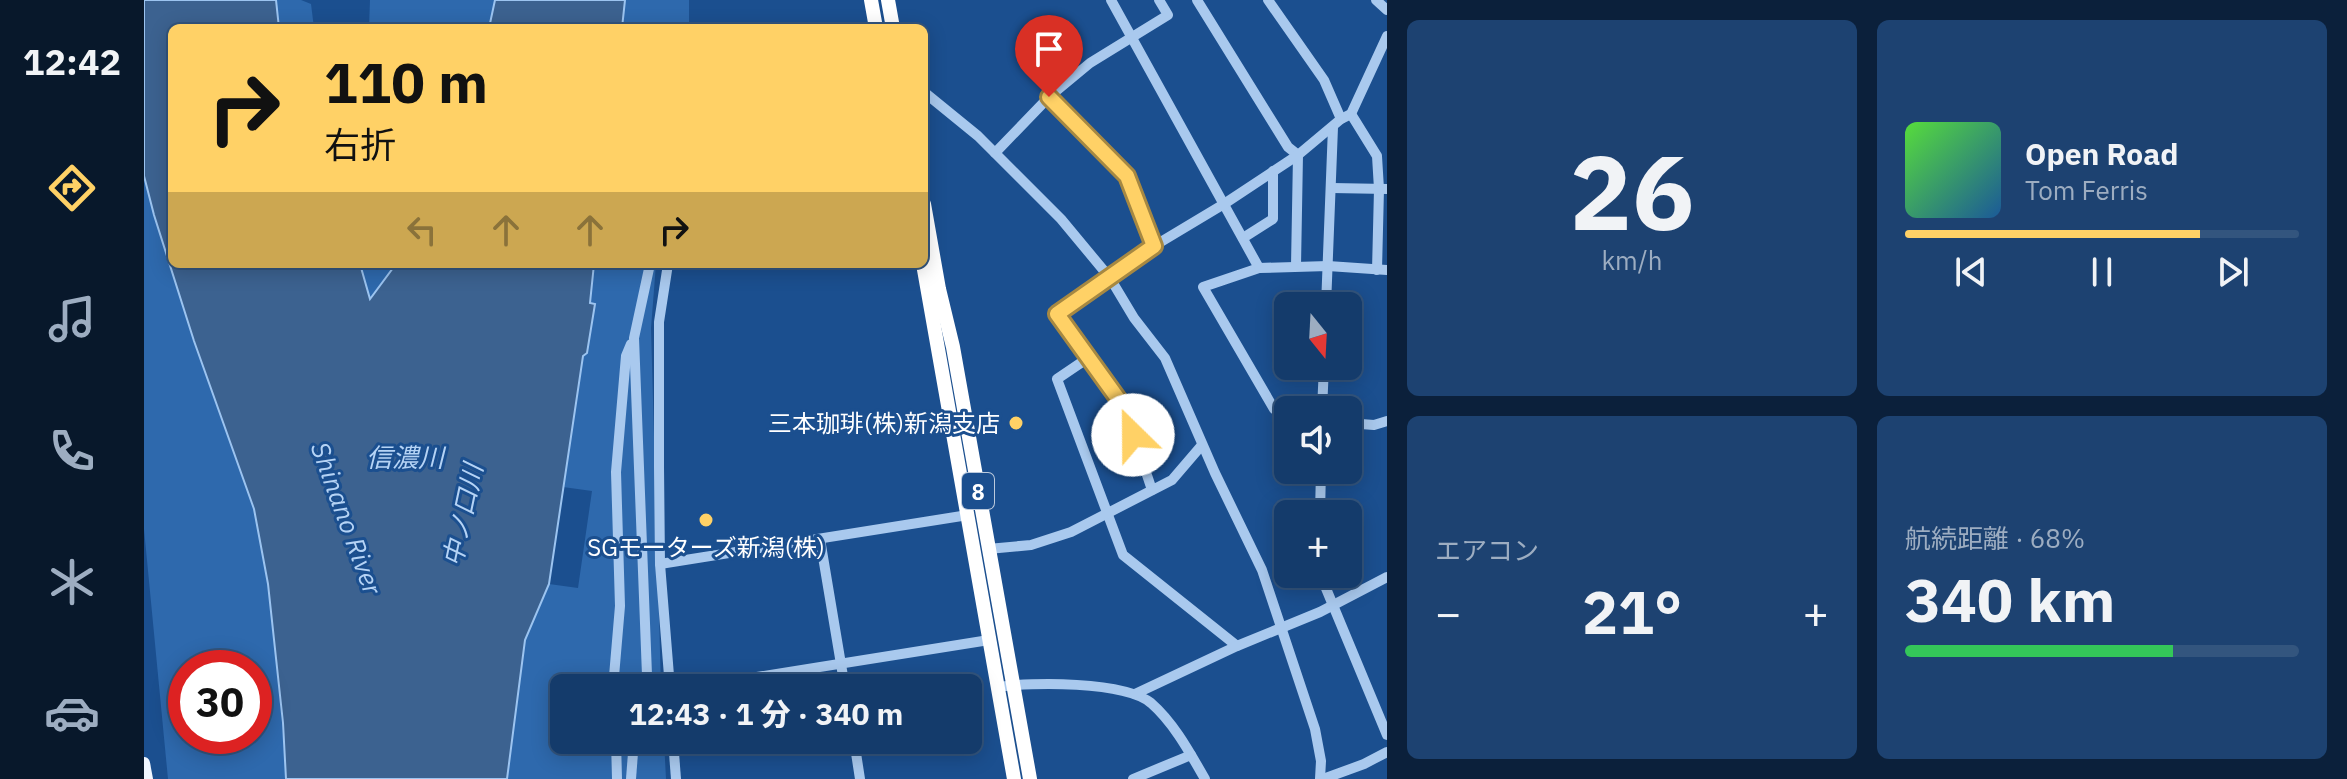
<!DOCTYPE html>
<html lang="ja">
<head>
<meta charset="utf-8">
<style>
  body { margin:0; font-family:"IBM Plex Sans","Noto Sans JP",sans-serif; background:#1d4271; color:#f1f3f6; height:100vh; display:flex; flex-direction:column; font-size:30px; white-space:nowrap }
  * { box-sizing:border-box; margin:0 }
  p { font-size:26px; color:#9dadc1 }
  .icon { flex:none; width:44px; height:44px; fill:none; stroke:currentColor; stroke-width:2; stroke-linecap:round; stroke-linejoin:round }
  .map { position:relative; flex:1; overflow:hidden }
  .sheet { display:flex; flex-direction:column; gap:20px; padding:20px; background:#0b203b; width:960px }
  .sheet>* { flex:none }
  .banner { position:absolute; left:24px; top:24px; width:760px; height:244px; border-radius:12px; box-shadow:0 4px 20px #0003,0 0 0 2px #33557e; background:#ffd166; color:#111; overflow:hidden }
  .needle { width:52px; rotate:162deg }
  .fabs { position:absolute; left:1130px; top:292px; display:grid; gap:16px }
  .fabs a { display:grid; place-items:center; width:88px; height:88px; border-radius:12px; background:#143b6b; box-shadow:0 4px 20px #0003,0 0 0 2px #33557e; font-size:40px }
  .speed { position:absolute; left:24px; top:650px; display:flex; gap:16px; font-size:40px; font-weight:700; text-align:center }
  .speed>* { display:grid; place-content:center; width:104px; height:104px; border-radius:50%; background:#143b6b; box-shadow:0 4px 20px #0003,0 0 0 2px #33557e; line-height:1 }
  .speed .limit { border:12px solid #d22; background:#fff; color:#111 }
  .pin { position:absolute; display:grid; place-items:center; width:68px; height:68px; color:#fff; margin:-82px -34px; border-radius:50% 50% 50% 0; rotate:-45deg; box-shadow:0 0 8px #0007 }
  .pin .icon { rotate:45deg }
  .me { position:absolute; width:88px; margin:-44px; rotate:337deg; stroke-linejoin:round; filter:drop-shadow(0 0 6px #0008) }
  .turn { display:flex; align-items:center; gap:28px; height:168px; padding:0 24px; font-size:36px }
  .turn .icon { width:104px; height:104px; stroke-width:2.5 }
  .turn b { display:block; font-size:56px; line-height:68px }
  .lanes { display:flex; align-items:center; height:76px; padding:0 24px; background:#0003; justify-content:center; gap:40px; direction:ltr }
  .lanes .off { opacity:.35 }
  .big { font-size:60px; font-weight:800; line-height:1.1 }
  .sheet .widget { flex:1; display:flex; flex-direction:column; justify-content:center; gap:12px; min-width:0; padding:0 28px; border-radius:12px; background:#1d4271 }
  .sheet .dial { align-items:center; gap:0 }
  .dial b { font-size:104px; line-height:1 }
  .song { display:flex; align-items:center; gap:24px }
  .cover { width:96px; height:96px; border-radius:12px; background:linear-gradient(135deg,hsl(110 70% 55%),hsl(210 70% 35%)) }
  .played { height:8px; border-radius:4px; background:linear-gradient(90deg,#ffd166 75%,#33557e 75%) }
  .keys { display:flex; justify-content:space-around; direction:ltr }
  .heat { display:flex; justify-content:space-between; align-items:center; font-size:44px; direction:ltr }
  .charge { height:12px; border-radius:6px; background:linear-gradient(90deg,#34c759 68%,#33557e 0) }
  .sheet .tiles { flex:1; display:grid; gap:20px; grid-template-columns:repeat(2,1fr) }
  .trip { position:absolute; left:406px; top:674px; width:432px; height:80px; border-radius:12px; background:#143b6b; box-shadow:0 4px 20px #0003,0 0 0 2px #33557e; font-weight:800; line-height:80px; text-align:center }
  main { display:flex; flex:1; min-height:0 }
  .menu { display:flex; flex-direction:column; width:144px; justify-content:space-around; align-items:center; background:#08182b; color:#9dadc1 }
  .menu .icon { width:56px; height:56px }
  .menu .current { color:#ffd166 }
  .menu b { font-size:36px; color:#f1f3f6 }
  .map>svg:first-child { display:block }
  .green { fill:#2e69ad; fill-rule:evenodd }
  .water { fill:#3c6290; stroke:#9cc4f0; stroke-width:2 }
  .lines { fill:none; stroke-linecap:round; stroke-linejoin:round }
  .minor { stroke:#a9c9ee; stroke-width:10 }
  .major { stroke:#f0f6ff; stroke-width:12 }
  .highway { stroke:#fff; stroke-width:14 }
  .route-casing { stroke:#a68842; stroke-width:20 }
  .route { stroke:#ffd166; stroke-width:14 }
  .poi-dot { fill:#ffd166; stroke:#1b4f8f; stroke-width:3 }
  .labels { text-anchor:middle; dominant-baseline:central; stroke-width:6; stroke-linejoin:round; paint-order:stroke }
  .shield { fill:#1b4f8f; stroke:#bbcadd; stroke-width:2 }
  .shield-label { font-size:22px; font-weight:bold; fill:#fff }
  .poi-label { font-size:24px; fill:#fff; stroke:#1b4f8f; text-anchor:end }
  .water-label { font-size:26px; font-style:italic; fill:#b5d3f5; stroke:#1b4f8f }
</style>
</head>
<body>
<main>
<nav class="menu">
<b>12:42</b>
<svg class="icon current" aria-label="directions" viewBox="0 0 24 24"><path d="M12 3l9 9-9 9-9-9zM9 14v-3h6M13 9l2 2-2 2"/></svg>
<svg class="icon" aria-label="music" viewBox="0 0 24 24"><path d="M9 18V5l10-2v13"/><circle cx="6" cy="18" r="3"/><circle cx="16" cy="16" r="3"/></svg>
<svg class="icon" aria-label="phone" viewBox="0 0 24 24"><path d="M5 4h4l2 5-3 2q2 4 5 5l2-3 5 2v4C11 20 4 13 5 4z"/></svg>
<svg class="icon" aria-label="climate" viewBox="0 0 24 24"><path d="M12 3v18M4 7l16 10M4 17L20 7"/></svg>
<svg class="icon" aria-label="car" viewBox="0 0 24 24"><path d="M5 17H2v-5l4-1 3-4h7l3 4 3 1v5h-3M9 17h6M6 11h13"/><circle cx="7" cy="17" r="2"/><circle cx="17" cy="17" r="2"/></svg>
</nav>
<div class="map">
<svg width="1243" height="779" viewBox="0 0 1243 779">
  <rect width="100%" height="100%" fill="#1b4f8f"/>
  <g class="green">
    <polygon points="132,0 157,0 167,4 170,28 135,28"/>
    <polygon points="226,0 351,0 345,28 225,28"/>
    <polygon points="481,0 545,0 545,28 478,28"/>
    <path d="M0,176C28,289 75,395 109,506C121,545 125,587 129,627C134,678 139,728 142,779H24L0,529ZM42,668H110V736H42Z"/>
    <polygon points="216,264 252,264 226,300"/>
    <polygon points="450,264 512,264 507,328 517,688 420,688 420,740 520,740 522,779 363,779 381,640 405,584 434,588 448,491 419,487 439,356 443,353 451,305 445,304"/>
  </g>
  <g class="water">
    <polygon points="0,0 132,0 135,28 28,28 28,264 216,264 226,299 252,264 450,264 446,303 451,304 443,353 439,356 405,584 381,640 363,779 142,779 139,723 124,584 110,509 50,341 10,215 0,176"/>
    <polygon points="351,0 481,0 478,28 345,28"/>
  </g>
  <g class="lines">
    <g class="minor">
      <polyline points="967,0 1115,268 1059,287 1130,409"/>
      <polyline points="1053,0 1144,147 1154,155"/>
      <polyline points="1124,0 1180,80 1197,119"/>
      <polyline points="1232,0 1243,10"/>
      <polyline points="780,92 834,136 917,219 966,278 990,318 1021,358 1071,473 1118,570 1171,729 1177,761 1176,779"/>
      <polyline points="905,97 983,176 1010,246"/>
      <polyline points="1207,114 1233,156 1235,189 1233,270"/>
      <polyline points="851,153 905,97 946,63 1024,15 1015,0"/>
      <polyline points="1188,188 1243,189"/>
      <polyline points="1099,238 1129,219 1129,171"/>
      <polyline points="524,264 515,322 515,467 516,564 526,688"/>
      <polyline points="1152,266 1154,155"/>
      <polyline points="1115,268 1184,266 1243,270"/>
      <polyline points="1182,306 1189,127"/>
      <polyline points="944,358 913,379 979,555 1093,646"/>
      <polyline points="1178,410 1180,366"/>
      <polyline points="1204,423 1230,425 1243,421"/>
      <polyline points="1008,490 980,407 913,314 1010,246 1080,204 1154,155 1197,119 1207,114 1243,36"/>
      <polyline points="1176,514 1177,470"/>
      <polyline points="676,539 701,688"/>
      <polyline points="844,549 887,545 927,532 1028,480 1058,445"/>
      <polyline points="516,564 824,515"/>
      <polyline points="1176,574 1243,735"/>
      <path d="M854,687C887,682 980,681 1007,703C1030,723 1046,753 1061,779"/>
      <polyline points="469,688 476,606 472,472 482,356 487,344"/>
      <polyline points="495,688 496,681 503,675 490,338 506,264"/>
      <polyline points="544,688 845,640"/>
      <polyline points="991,694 1093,646 1176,612 1243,577"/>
      <polyline points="472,740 473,779"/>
      <polyline points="529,740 532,779"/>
      <polyline points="710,740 716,779"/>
      <polyline points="487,779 490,740"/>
      <polyline points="989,779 1047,755"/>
      <polyline points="1179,779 1220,764 1243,752"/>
    </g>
    <polyline class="major" points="0,763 3,779"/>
    <g class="highway">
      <polyline points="727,0 732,28"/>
      <polyline points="744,0 749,28"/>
      <polyline points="780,204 795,289 809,347 886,779"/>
      <polyline points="779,264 870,779"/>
    </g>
  </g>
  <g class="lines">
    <defs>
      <polyline id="route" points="905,97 983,176 1010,246 913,314 980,407 989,435"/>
    </defs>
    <use href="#route" class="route-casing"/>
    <use href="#route" class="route"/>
  </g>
  <g class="poi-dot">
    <circle cx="872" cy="423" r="8"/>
    <circle cx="562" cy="520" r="8"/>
  </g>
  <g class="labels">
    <rect class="shield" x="818" y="473" width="32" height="36" rx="6"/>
    <g class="shield-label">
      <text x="834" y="491">8</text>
    </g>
    <g class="poi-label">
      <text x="856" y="423">三本珈琲(株)新潟支店</text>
      <text x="562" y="547" text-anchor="middle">SGモーターズ新潟(株)</text>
    </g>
    <g class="water-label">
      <text x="261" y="457">信濃川</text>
      <text transform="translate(318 515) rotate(-78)">中ノ口川</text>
      <text transform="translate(203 518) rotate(70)">Shinano River</text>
    </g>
  </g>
</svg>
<div class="fabs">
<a><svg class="needle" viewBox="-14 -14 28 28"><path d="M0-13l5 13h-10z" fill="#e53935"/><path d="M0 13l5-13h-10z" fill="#9dadc1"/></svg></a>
<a><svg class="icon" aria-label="sound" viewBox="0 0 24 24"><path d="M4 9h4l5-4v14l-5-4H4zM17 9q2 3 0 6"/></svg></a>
<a>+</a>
</div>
<div class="speed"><div class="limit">30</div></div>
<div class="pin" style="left:905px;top:97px;background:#d93025"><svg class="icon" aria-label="arrive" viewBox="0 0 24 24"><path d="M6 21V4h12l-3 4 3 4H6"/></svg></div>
<svg class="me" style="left:989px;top:435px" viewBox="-20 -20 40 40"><circle r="19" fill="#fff"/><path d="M0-13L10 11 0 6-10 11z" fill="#ffd166"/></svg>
<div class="trip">12:43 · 1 分 · 340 m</div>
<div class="banner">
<div class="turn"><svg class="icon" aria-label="right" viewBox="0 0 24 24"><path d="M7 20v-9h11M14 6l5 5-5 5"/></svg><div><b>110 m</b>右折</div></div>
<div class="lanes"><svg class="icon off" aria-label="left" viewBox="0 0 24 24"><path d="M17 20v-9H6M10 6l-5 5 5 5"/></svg><svg class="icon off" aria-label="ahead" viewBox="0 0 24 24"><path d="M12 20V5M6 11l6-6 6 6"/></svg><svg class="icon off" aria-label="ahead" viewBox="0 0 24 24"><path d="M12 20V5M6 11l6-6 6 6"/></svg><svg class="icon" aria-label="right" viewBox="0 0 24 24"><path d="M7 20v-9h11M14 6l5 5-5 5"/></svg></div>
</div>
</div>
<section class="sheet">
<div class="tiles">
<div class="widget dial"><b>26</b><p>km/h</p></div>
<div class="widget">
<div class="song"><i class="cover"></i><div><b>Open Road</b><p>Tom Ferris</p></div></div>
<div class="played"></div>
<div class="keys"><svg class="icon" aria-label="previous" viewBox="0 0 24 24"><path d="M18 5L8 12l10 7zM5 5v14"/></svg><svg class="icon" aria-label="pause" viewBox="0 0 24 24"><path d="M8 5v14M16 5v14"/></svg><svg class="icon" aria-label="next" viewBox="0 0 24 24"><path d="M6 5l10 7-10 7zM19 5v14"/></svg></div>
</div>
<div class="widget"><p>エアコン</p>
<div class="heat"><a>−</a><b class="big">21°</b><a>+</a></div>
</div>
<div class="widget"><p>航続距離 · 68%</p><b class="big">340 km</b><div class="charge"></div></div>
</div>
</section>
</main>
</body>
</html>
